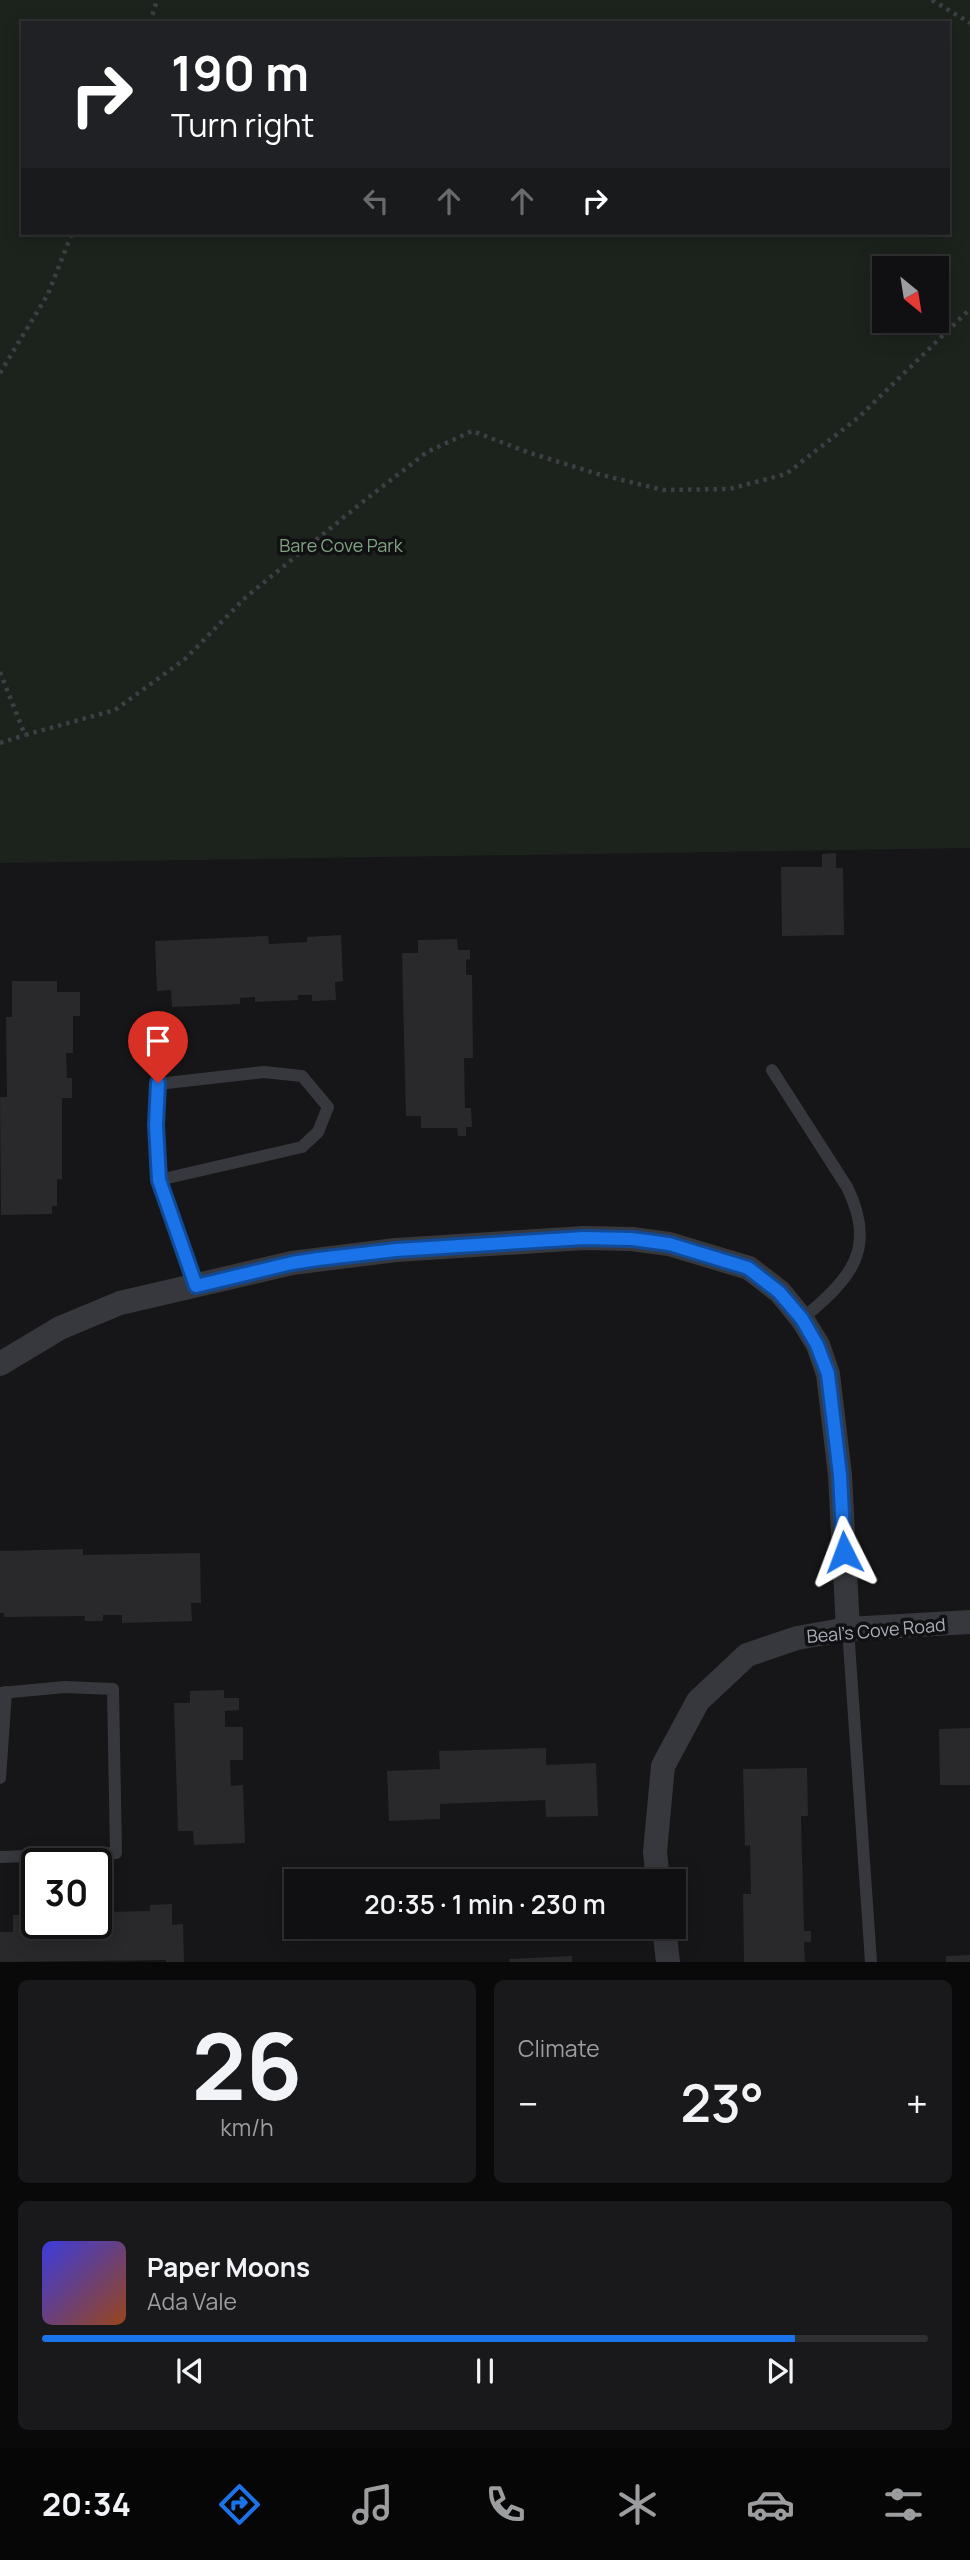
<!DOCTYPE html>
<html lang="en">
<head>
<meta charset="utf-8">
<style>
  body { margin:0; font-family:Manrope,sans-serif; background:#19191b; color:#f1f3f6; height:100vh; display:flex; flex-direction:column; font-size:26px; white-space:nowrap }
  * { box-sizing:border-box; margin:0 }
  p { font-size:23px; color:#9c9d9f }
  .icon { flex:none; width:38px; height:38px; fill:none; stroke:currentColor; stroke-width:2; stroke-linecap:round; stroke-linejoin:round }
  .map { position:relative; height:1962px; overflow:hidden }
  .sheet { display:flex; flex-direction:column; gap:18px; padding:18px; background:#09090a; flex:1 }
  .sheet>* { flex:none }
  .guide { position:absolute; left:21px; top:21px; width:929px; height:214px; border-radius:0px; box-shadow:0 4px 18px #0003,0 0 0 2px #303032; background:#202124; color:#fff; overflow:hidden }
  .needle { width:46px; rotate:150deg }
  .buttons { position:absolute; left:872px; top:256px; display:grid; gap:14px }
  .buttons a { display:grid; place-items:center; width:77px; height:77px; border-radius:0px; background:#101012; box-shadow:0 4px 18px #0003,0 0 0 2px #303032; font-size:35px }
  .speed { position:absolute; left:21px; top:1848px; display:flex; gap:14px; font-size:35px; font-weight:700; text-align:center }
  .speed>* { display:grid; place-content:center; width:91px; height:91px; border-radius:50%; background:#101012; box-shadow:0 4px 18px #0003,0 0 0 2px #303032; line-height:1 }
  .speed .limit { border:4px solid #111; border-radius:10px; background:#fff; color:#111 }
  .pin { position:absolute; display:grid; place-items:center; width:60px; height:60px; color:#fff; margin:-72px -30px; border-radius:50% 50% 50% 0; rotate:-45deg; box-shadow:0 0 7px #0007 }
  .pin .icon { rotate:45deg }
  .me { position:absolute; width:77px; margin:-38px; rotate:357deg; stroke-linejoin:round; filter:drop-shadow(0 0 5px #0008) }
  .turn { display:flex; align-items:center; gap:24px; height:147px; padding:0 35px; font-size:32px }
  .turn .icon { width:91px; height:91px; stroke-width:2.5 }
  .turn b { display:block; font-size:49px; line-height:60px }
  .lanes { display:flex; align-items:center; height:66px; padding:0 35px; background:#0003; justify-content:center; gap:35px; direction:ltr }
  .lanes .off { opacity:.35 }
  .big { font-size:52px; font-weight:600; line-height:1.1 }
  .sheet .tile { flex:1; display:flex; flex-direction:column; justify-content:center; gap:10px; min-width:0; padding:0 24px; border-radius:10px; background:#19191b }
  .sheet .dial { align-items:center; gap:0 }
  .dial b { font-size:91px; line-height:1 }
  .song { display:flex; align-items:center; gap:21px }
  .cover { width:84px; height:84px; border-radius:10px; background:linear-gradient(135deg,hsl(240 70% 55%),hsl(20 70% 35%)) }
  .played { height:7px; border-radius:4px; background:linear-gradient(90deg,#1a73e8 85%,#303032 85%) }
  .keys { display:flex; justify-content:space-around; direction:ltr }
  .heat { display:flex; justify-content:space-between; align-items:center; font-size:38px; direction:ltr }
  .sheet .tiles { flex:1; display:grid; gap:18px; grid-template-columns:1fr 1fr }
  .tile:last-child { grid-column:span 2 }
  .trip { position:absolute; left:284px; top:1869px; width:402px; height:70px; border-radius:0px; background:#101012; box-shadow:0 4px 18px #0003,0 0 0 2px #303032; font-weight:600; line-height:70px; text-align:center }
  .tabs { display:flex; height:112px; justify-content:space-around; align-items:center; background:#060607; color:#9c9d9f }
  .tabs .icon { width:49px; height:49px }
  .tabs .on { color:#1a73e8 }
  .tabs b { font-size:32px; color:#f1f3f6 }
  .map>svg:first-child { display:block }
  .green { fill:#1c231d; fill-rule:evenodd }
  .building { fill:#29292c }
  .lines { fill:none; stroke-linecap:round; stroke-linejoin:round }
  .path { stroke:#3d3f44; stroke-width:4.5; stroke-dasharray:3.5 5; stroke-linecap:butt }
  .lane { stroke:#37383d; stroke-width:12 }
  .street { stroke:#37383d; stroke-width:24 }
  .route-casing { stroke:#114b97; stroke-width:18 }
  .route { stroke:#1a73e8; stroke-width:12 }
  .labels { text-anchor:middle; dominant-baseline:central; stroke-width:7; stroke-linejoin:round; paint-order:stroke }
  .park-label { font-size:18px; fill:#7fa381; stroke:#111113 }
  .street-label { font-size:18px; fill:#a8adb8; stroke:#111113 }
</style>
</head>
<body>
<div class="map">
<svg width="970" height="1962" viewBox="0 0 970 1962">
  <rect width="100%" height="100%" fill="#161618"/>
  <path class="green" d="M0,0H970V848L0,863ZM23,23H948V233H23ZM884,268H936V320H884Z"/>
  <g class="building">
    <polygon points="836,853 836,868 843,868 844,935 782,936 781,867 822,867 822,854"/>
    <polygon points="341,935 343,981 335,982 336,1000 312,1001 312,995 298,995 298,1000 255,1002 255,997 240,998 240,1004 172,1007 171,990 157,991 155,941 268,936 269,944 307,942 307,937"/>
    <polygon points="457,939 458,950 470,950 470,959 466,960 466,975 472,975 473,1058 464,1058 465,1108 471,1108 472,1127 466,1127 466,1136 458,1136 457,1128 421,1128 421,1116 406,1116 402,953 418,953 418,940"/>
    <polygon points="12,981 57,981 57,992 80,992 80,1016 73,1016 73,1053 66,1053 67,1078 72,1078 72,1098 62,1098 62,1179 57,1179 57,1206 52,1206 52,1214 1,1215 0,1097 7,1097 6,1017 12,1017"/>
    <polygon points="83,1549 83,1555 200,1553 201,1603 191,1603 192,1621 122,1623 122,1615 103,1615 103,1621 84,1621 85,1616 4,1617 4,1613 0,1613 0,1551"/>
    <polygon points="224,1690 224,1698 239,1698 239,1710 225,1711 225,1727 243,1727 243,1760 230,1760 231,1786 243,1785 245,1843 194,1845 193,1831 178,1831 174,1703 190,1703 190,1691"/>
    <polygon points="970,1728 970,1785 940,1785 939,1729"/>
    <polygon points="546,1748 546,1765 596,1763 598,1816 546,1817 545,1800 440,1804 440,1819 389,1821 387,1771 440,1769 439,1751"/>
    <polygon points="807,1768 808,1816 801,1816 804,1931 811,1931 811,1942 804,1942 805,1962 744,1962 743,1894 751,1894 750,1845 745,1846 743,1769"/>
    <polygon points="172,1904 172,1925 183,1924 184,1962 166,1962 166,1960 0,1962 0,1932 13,1932 13,1915 37,1915 37,1923 96,1923 96,1918 103,1918 103,1912 150,1911 150,1905"/>
    <polygon points="970,1955 970,1962 946,1962 946,1956"/>
    <polygon points="572,1956 572,1962 510,1962 509,1959"/>
  </g>
  <g class="lines">
    <g class="path">
      <polyline points="932,0 970,23"/>
      <polyline points="150,23 157,0"/>
      <polyline points="0,373 48,294 72,233"/>
      <polyline points="0,672 25,735 115,710 185,659 246,597 365,500 427,452 472,431 530,453 598,474 663,490 729,489 786,474 859,417 970,309"/>
      <polyline points="0,743 25,735"/>
    </g>
    <g class="lane">
      <path d="M772,1070L847,1187C878,1250 850,1279 802,1319"/>
      <polyline points="159,1180 302,1147 318,1132 328,1107 302,1076 264,1072 158,1084 156,1125 159,1180 196,1286"/>
      <polyline points="848,1629 871,1962"/>
      <polyline points="0,1693 65,1687 113,1689 116,1853 0,1857"/>
      <polyline points="0,1778 6,1692"/>
    </g>
    <g class="street">
      <polyline points="0,1364 60,1328 120,1303 292,1263 396,1250 584,1238 632,1239 669,1244 749,1268 780,1292 802,1319 818,1345 828,1374 840,1475 848,1629"/>
      <polyline points="658,1881 655,1852 663,1766 698,1701 747,1655 797,1638 848,1629 970,1622"/>
      <polyline points="664,1927 668,1962"/>
    </g>
  </g>
  <g class="lines">
    <defs>
      <polyline id="route" points="158,1083 156,1125 159,1180 196,1286 292,1263 318,1259 396,1250 584,1238 632,1239 669,1244 748,1268 779,1292 802,1319 817,1345 828,1374 840,1475 844,1552"/>
    </defs>
    <use href="#route" class="route-casing"/>
    <use href="#route" class="route"/>
  </g>
  <g class="labels">
    <g class="park-label">
      <text x="341" y="545">Bare Cove Park</text>
    </g>
    <g class="street-label">
      <text transform="translate(876 1630) rotate(-5)">Beal's Cove Road</text>
    </g>
  </g>
</svg>
<div class="buttons">
<a><svg class="needle" viewBox="-14 -14 28 28"><path d="M0-13l5 13h-10z" fill="#e53935"/><path d="M0 13l5-13h-10z" fill="#9c9d9f"/></svg></a>
</div>
<div class="speed"><div class="limit">30</div></div>
<div class="pin" style="left:158px;top:1083px;background:#d93025"><svg class="icon" aria-label="arrive" viewBox="0 0 24 24"><path d="M6 21V4h12l-3 4 3 4H6"/></svg></div>
<svg class="me" style="left:844px;top:1552px" viewBox="-20 -20 40 40"><path d="M0-17L14 15 0 8-14 15z" fill="#1a73e8" stroke="#fff" stroke-width="4"/></svg>
<div class="trip">20:35 · 1 min · 230 m</div>
<div class="guide">
<div class="turn"><svg class="icon" aria-label="right" viewBox="0 0 24 24"><path d="M7 20v-9h11M14 6l5 5-5 5"/></svg><div><b>190 m</b>Turn right</div></div>
<div class="lanes"><svg class="icon off" aria-label="left" viewBox="0 0 24 24"><path d="M17 20v-9H6M10 6l-5 5 5 5"/></svg><svg class="icon off" aria-label="ahead" viewBox="0 0 24 24"><path d="M12 20V5M6 11l6-6 6 6"/></svg><svg class="icon off" aria-label="ahead" viewBox="0 0 24 24"><path d="M12 20V5M6 11l6-6 6 6"/></svg><svg class="icon" aria-label="right" viewBox="0 0 24 24"><path d="M7 20v-9h11M14 6l5 5-5 5"/></svg></div>
</div>
</div>
<section class="sheet">
<div class="tiles">
<div class="tile dial"><b>26</b><p>km/h</p></div>
<div class="tile"><p>Climate</p>
<div class="heat"><a>−</a><b class="big">23°</b><a>+</a></div>
</div>
<div class="tile">
<div class="song"><i class="cover"></i><div><b>Paper Moons</b><p>Ada Vale</p></div></div>
<div class="played"></div>
<div class="keys"><svg class="icon" aria-label="previous" viewBox="0 0 24 24"><path d="M18 5L8 12l10 7zM5 5v14"/></svg><svg class="icon" aria-label="pause" viewBox="0 0 24 24"><path d="M8 5v14M16 5v14"/></svg><svg class="icon" aria-label="next" viewBox="0 0 24 24"><path d="M6 5l10 7-10 7zM19 5v14"/></svg></div>
</div>
</div>
</section>
<nav class="tabs">
<b>20:34</b>
<svg class="icon on" aria-label="directions" viewBox="0 0 24 24"><path d="M12 3l9 9-9 9-9-9zM9 14v-3h6M13 9l2 2-2 2"/></svg>
<svg class="icon" aria-label="music" viewBox="0 0 24 24"><path d="M9 18V5l10-2v13"/><circle cx="6" cy="18" r="3"/><circle cx="16" cy="16" r="3"/></svg>
<svg class="icon" aria-label="phone" viewBox="0 0 24 24"><path d="M5 4h4l2 5-3 2q2 4 5 5l2-3 5 2v4C11 20 4 13 5 4z"/></svg>
<svg class="icon" aria-label="climate" viewBox="0 0 24 24"><path d="M12 3v18M4 7l16 10M4 17L20 7"/></svg>
<svg class="icon" aria-label="car" viewBox="0 0 24 24"><path d="M5 17H2v-5l4-1 3-4h7l3 4 3 1v5h-3M9 17h6M6 11h13"/><circle cx="7" cy="17" r="2"/><circle cx="17" cy="17" r="2"/></svg>
<svg class="icon" aria-label="filters" viewBox="0 0 24 24"><path d="M4 7h16M4 17h16"/><circle cx="9" cy="7" r="2"/><circle cx="15" cy="17" r="2"/></svg>
</nav>
</body>
</html>
